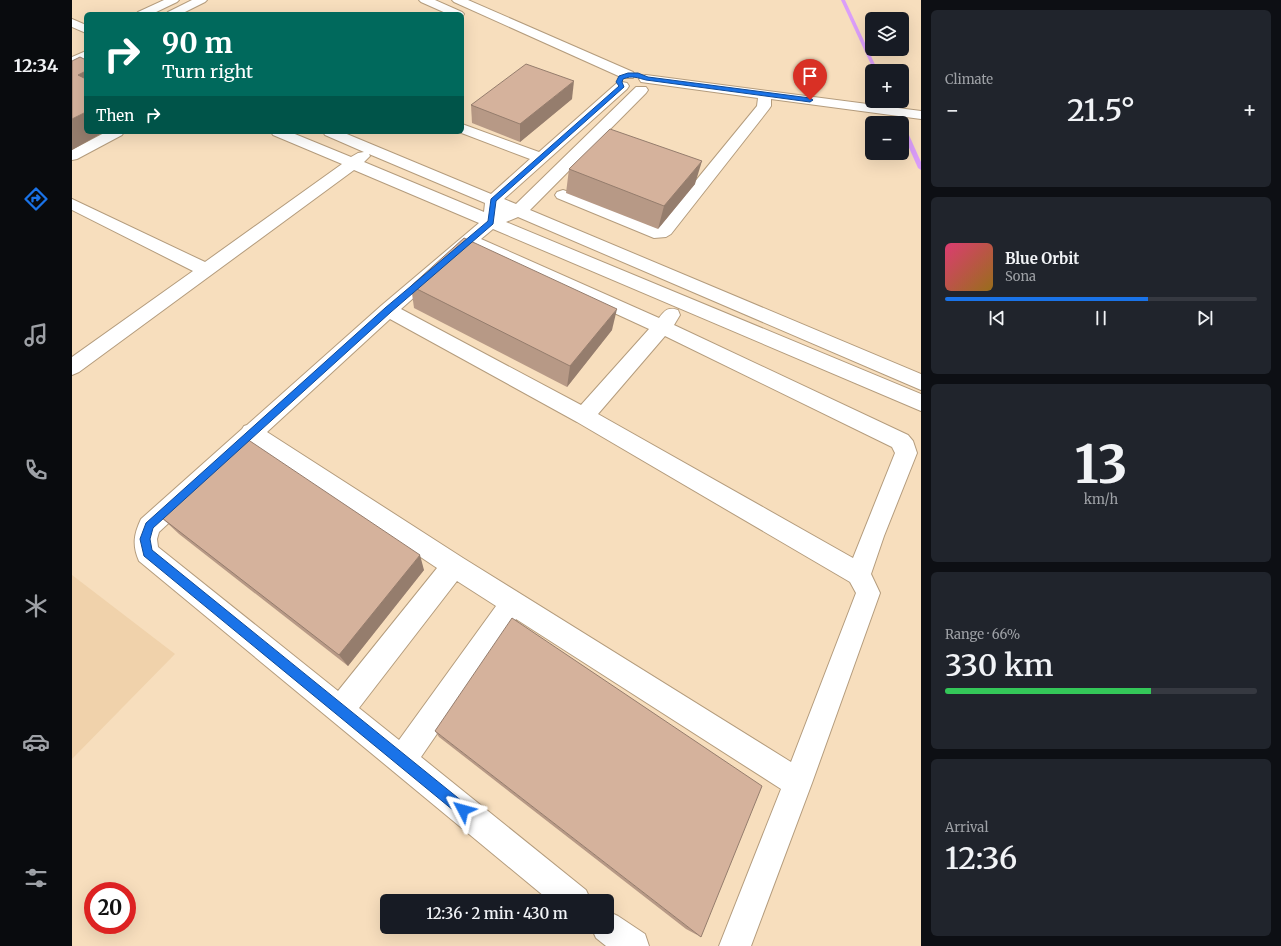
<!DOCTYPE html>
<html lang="en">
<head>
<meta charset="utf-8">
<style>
  body { margin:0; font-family:Merriweather,serif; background:#20242c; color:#f1f3f6; height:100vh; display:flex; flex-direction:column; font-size:15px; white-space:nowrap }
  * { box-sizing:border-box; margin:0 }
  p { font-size:13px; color:#9ea1a6 }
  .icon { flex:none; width:22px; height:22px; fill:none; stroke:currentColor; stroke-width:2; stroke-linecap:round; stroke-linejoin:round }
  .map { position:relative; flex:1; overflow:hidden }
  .side { display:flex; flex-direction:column; gap:10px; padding:10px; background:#0d0f14; width:360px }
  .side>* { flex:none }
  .guide { position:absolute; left:12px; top:12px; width:380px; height:122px; border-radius:6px; box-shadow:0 4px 16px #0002; background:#00695c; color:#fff; overflow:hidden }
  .buttons { position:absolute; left:793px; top:12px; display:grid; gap:8px }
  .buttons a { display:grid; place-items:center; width:44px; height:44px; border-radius:6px; background:#171b24; box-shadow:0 4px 16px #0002; font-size:20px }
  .speed { position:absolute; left:12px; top:882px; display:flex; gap:8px; font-size:20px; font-weight:700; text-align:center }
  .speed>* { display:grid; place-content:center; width:52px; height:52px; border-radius:50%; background:#171b24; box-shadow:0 4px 16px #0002; line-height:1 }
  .speed .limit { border:6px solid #d22; background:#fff; color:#111 }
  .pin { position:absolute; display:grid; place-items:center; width:34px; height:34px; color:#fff; margin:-41px -17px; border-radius:50% 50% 50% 0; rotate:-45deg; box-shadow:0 0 4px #0007 }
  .pin .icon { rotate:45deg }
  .me { position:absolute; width:44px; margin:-22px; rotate:309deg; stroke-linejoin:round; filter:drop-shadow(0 0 3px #0008) }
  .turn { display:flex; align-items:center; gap:14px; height:84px; padding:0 12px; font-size:18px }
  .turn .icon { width:52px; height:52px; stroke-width:2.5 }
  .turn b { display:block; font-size:28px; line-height:34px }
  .then { display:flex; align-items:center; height:38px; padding:0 12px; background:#0003; gap:8px; font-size:15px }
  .big { font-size:30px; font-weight:600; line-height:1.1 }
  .side .card { flex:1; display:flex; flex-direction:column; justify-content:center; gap:6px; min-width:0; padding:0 14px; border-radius:6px; background:#20242c }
  .side .dial { align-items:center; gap:0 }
  .dial b { font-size:52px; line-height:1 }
  .song { display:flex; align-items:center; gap:12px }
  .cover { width:48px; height:48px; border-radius:6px; background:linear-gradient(135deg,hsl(340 70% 55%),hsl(40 70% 35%)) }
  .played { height:4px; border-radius:2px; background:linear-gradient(90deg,#1a73e8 65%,#363941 65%) }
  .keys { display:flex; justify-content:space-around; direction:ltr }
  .heat { display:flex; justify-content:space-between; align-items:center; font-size:22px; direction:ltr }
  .charge { height:6px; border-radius:3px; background:linear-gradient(90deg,#34c759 66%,#363941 0) }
  .trip { position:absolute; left:308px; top:894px; width:234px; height:40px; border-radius:6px; background:#171b24; box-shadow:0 4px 16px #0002; font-weight:600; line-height:40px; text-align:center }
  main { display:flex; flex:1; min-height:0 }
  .tabs { display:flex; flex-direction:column; width:72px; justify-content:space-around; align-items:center; background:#090b0e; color:#9ea1a6 }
  .tabs .icon { width:28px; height:28px }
  .tabs .current { color:#1a73e8 }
  .tabs b { font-size:18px; color:#f1f3f6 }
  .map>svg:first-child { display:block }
  .built { fill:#f0d2ab }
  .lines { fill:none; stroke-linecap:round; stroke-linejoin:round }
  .stream { fill:#db9ef9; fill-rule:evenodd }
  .minor-casing { stroke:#b49c7d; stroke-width:2 }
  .minor { fill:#fff; fill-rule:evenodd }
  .wall { fill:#b79986 }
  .shaded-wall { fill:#957d6d }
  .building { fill:#d5b29c; stroke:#957d6d }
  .route { fill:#1a73e8; stroke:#114b97 }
</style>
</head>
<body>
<main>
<nav class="tabs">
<b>12:34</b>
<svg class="icon current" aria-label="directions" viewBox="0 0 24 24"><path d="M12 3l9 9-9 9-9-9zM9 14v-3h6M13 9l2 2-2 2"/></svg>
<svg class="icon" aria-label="music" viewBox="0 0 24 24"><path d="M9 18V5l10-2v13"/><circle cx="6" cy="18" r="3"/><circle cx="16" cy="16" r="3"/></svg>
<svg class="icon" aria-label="phone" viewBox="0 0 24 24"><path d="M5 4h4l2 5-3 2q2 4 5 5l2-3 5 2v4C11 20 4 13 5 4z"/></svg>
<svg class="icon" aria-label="climate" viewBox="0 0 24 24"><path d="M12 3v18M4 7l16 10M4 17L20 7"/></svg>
<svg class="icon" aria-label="car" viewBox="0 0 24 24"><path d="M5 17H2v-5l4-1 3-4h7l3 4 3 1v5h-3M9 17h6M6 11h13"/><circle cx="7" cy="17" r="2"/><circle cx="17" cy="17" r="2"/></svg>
<svg class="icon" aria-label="filters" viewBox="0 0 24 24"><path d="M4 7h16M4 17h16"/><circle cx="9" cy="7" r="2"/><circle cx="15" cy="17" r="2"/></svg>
</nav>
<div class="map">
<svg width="849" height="946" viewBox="0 0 849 946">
  <rect width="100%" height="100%" fill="#f7debd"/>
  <polygon class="built" points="0,575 103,654 0,759"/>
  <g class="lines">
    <g class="stream">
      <polygon points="769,0 773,0 806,71 802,71"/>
      <polygon points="816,101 820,101 831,123 830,124 825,123"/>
      <polygon points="830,124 833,126 849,162 849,170 846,168 830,132"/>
    </g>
    <defs>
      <g id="minor">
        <polygon points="92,0 107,0 105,2 80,14 64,14 66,12"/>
        <polygon points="120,0 135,0 133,2 109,14 94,14 96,12"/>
        <polygon points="347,0 363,0 390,12 392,14 390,17 390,14 376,14 349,2"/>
        <polygon points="380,0 396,0 561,72 563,75 561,78 551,78 382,2"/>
        <polygon points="0,19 14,25 14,33 0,27"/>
        <polygon points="14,51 14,60 0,66 0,57"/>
        <polygon points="574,75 849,111 849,119 699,99 699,106 697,109 599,234 594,237 582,238 485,198 483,195 485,192 491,190 497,192 585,228 685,106 686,98 569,82 567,79 569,76"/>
        <path d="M550,82L555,83L557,86L555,89L432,199L444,204L564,87H574L576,90L574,93L458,210L849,374V390L446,217L434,222L849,394V411L421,229L409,239L587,318C593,310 596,307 606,310L608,315L602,325L836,435L841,441L845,453L812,536L799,574L808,593L740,783L679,946H647L709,789L444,619L349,757L514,890L519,901H478L67,561C60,545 62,534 69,519L170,429L172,426L175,425L310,305L407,223L282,170L7,372L0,375V357L121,271L0,210V199L133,262L270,164L201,135L199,132H218L279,157L286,153L292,152L253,135L251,132H270L419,194L458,159L387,132H390V124L467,152L545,83ZM297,154L413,203L412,212L292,162L298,156ZM399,247L577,329L509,405L329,309ZM318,319L505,422L778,582L784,593L719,762L391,558L195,432ZM593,336L820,447L823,453L781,558L526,414ZM181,445L365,568L266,691L86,547L85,539L87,532ZM385,581L424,606L327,740L287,708Z"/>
        <polygon points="34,132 52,132 50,135 5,159 0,160 0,150"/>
        <polygon points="535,911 546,916 573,934 577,946 534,946 524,938 519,927 535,927"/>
      </g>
    </defs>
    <use href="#minor" class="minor-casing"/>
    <use href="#minor" class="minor"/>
  </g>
  <g class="wall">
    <polygon points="500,99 448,142 400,123 399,105"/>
    <polygon points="497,169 623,184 586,229 494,193"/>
    <polygon points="339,286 540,330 495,387 342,308"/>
    <polygon points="90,518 352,570 276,666 107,534"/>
    <polygon points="363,731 629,937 614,929 367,737"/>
  </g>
  <g class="shaded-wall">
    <polygon points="14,71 14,90 6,75"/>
    <polygon points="502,81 500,99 448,142 448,124"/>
    <polygon points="14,112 14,132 32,132 0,150 0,119"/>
    <polygon points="630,161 623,184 586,229 592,206"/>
    <polygon points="545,309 540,330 495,387 498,366"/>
    <polygon points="348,555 352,570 276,666 267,655"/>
  </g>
  <g class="building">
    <polygon points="8,57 14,60 14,71 6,75 14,79 14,112 0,119 0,61"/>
    <polygon points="454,64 502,81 448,124 399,105"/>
    <polygon points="538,129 630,161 592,206 497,169"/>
    <polygon points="392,238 545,309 498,366 339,286"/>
    <polygon points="175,439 348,555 267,655 90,518"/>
    <polygon points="440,618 690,786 629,937 363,731"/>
  </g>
  <path class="route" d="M566,73L576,77L738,98L741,100L738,102L574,80C566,78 560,75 551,79L550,82L552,87L424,201L421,224L319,312L81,528L78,539L80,550L396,806L398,810L396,815L391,817L387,815L72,556L68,539L74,523L313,308L416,221L419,199L547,86L544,82L547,76L556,73Z"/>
</svg>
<div class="buttons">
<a><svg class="icon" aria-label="layers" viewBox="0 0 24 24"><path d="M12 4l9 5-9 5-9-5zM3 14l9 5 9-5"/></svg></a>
<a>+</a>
<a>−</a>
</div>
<div class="speed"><div class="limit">20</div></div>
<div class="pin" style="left:738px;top:100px;background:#d93025"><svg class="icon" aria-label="arrive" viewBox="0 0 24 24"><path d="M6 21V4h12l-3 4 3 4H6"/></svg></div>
<svg class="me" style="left:391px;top:810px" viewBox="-20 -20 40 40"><path d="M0-17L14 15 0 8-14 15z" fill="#1a73e8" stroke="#fff" stroke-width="4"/></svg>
<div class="trip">12:36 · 2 min · 430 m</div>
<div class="guide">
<div class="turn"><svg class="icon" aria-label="right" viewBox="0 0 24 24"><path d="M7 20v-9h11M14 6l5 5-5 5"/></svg><div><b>90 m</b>Turn right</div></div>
<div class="then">Then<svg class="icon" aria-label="right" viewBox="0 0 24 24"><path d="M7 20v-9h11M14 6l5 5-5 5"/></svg></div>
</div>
</div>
<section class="side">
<div class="card"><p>Climate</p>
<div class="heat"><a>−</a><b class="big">21.5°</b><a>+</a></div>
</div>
<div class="card">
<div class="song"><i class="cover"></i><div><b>Blue Orbit</b><p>Sona</p></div></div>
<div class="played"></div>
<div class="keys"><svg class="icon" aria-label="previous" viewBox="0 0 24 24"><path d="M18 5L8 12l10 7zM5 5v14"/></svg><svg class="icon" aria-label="pause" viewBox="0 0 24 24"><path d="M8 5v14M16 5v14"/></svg><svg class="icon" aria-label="next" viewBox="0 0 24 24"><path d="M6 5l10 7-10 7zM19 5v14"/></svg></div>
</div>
<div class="card dial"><b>13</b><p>km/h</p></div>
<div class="card"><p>Range · 66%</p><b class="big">330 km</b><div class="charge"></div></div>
<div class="card"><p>Arrival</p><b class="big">12:36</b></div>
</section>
</main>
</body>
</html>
